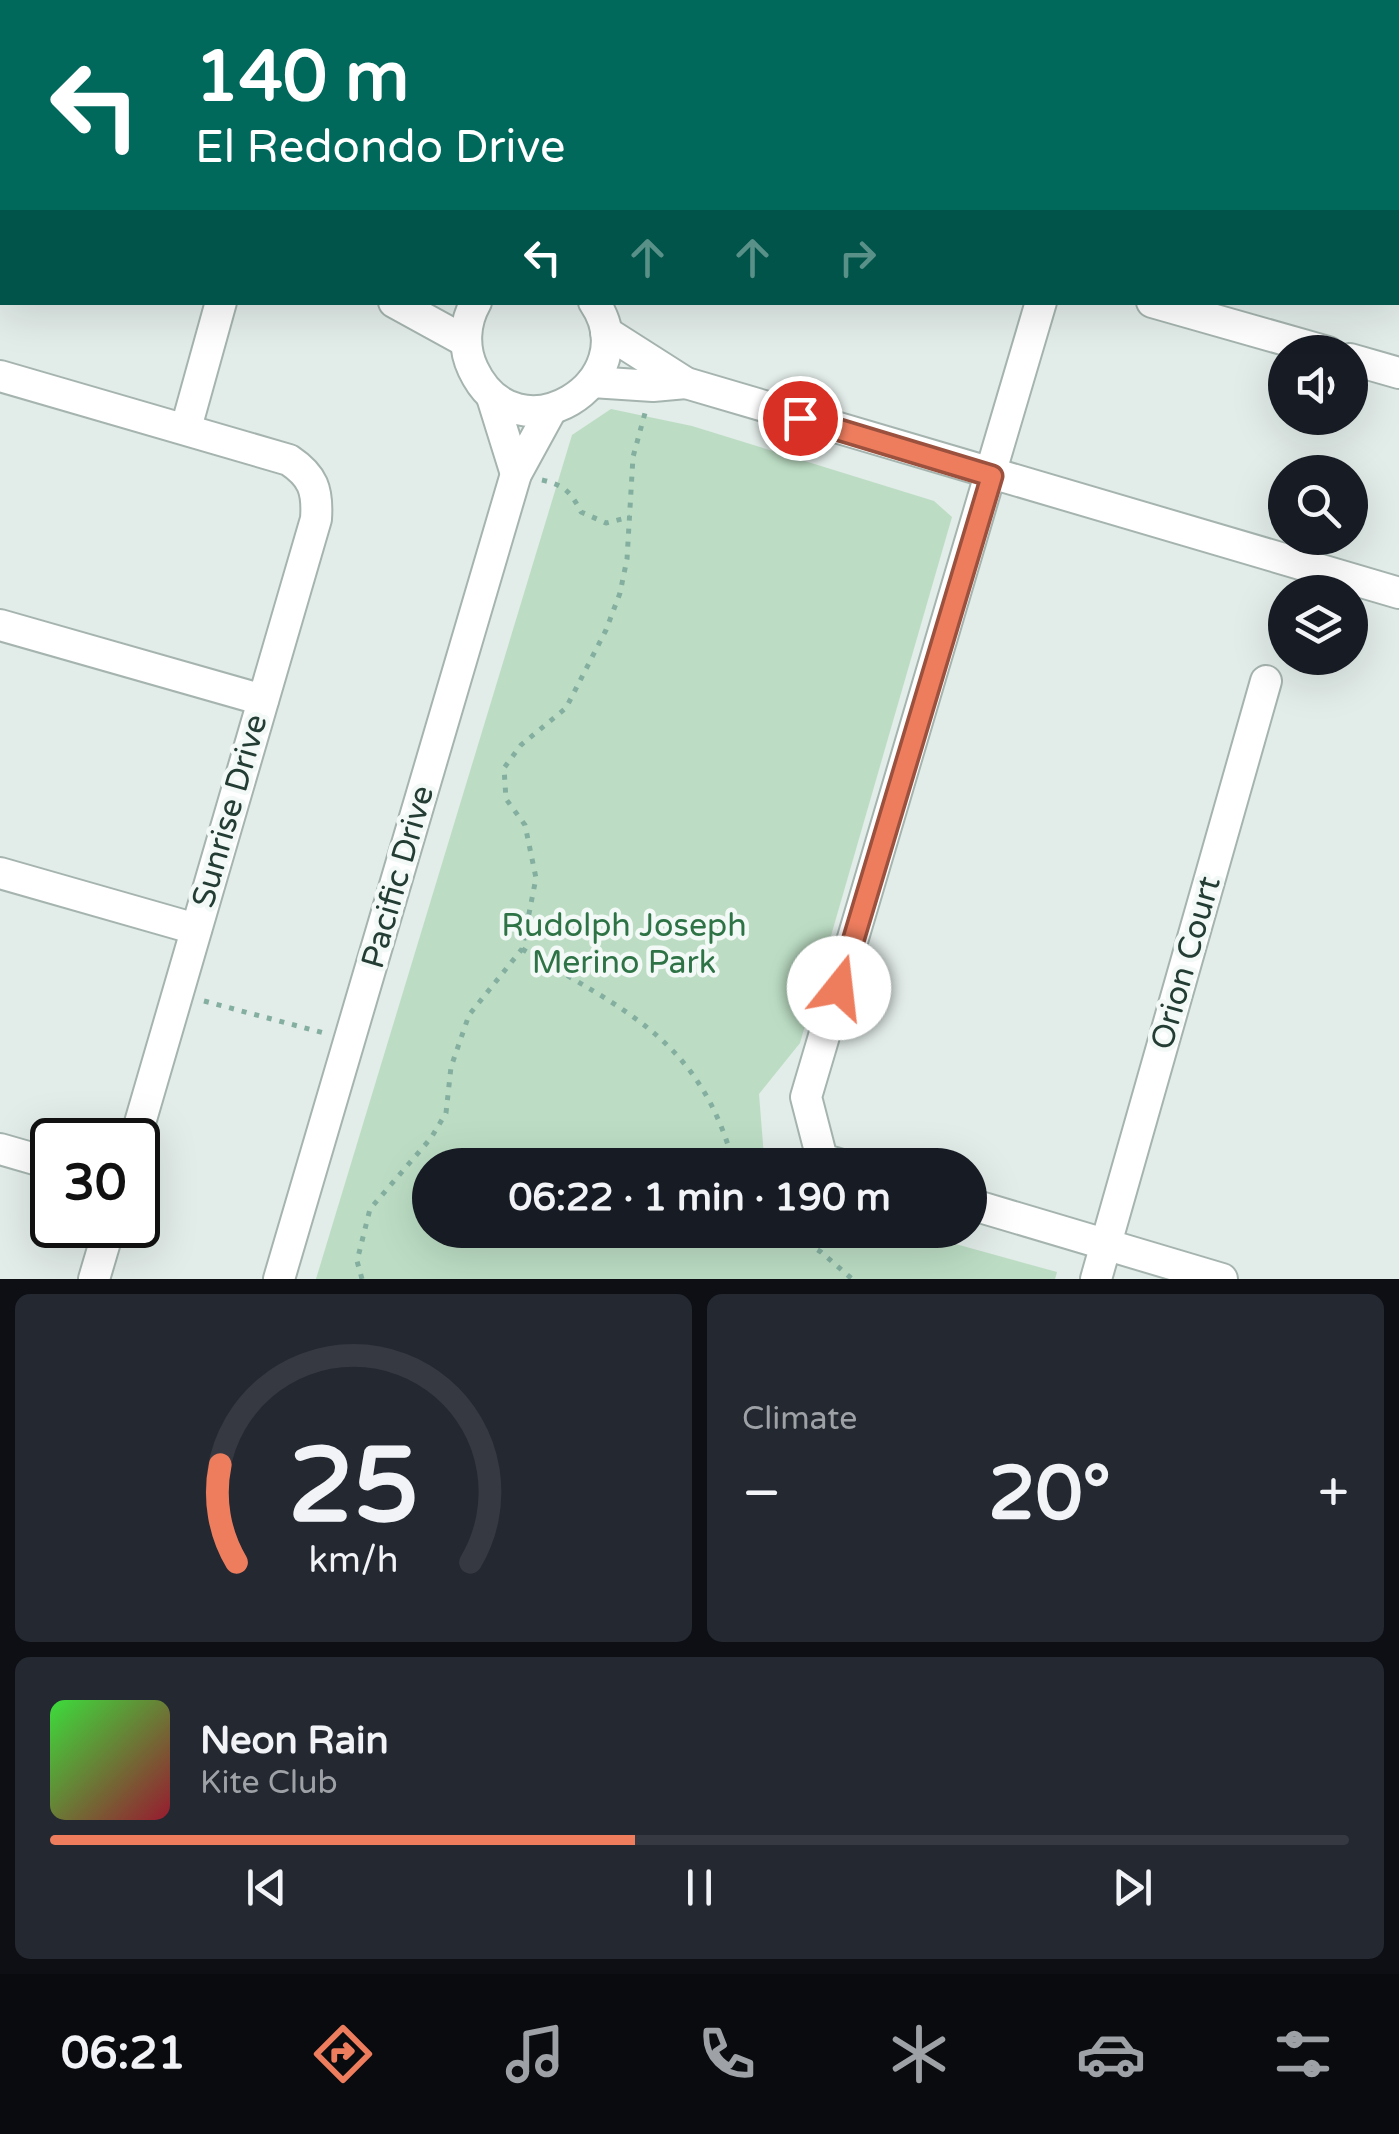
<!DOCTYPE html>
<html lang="en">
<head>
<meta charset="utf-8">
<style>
  body { margin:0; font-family:"Varela Round",sans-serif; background:#242831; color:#f1f3f6; height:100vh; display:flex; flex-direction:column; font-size:38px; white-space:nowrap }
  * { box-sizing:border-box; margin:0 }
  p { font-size:32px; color:#9ea1a6 }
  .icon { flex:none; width:55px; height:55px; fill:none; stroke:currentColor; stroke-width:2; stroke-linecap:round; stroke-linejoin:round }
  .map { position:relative; height:1279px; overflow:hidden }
  .panel { display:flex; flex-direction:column; gap:15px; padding:15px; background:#0d0f14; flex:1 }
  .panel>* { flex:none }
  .top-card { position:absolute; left:0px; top:0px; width:1400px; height:305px; box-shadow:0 10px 40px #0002; background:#00695c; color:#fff; overflow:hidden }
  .tools { position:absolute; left:1268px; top:335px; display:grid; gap:20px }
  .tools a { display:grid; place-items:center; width:100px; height:100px; border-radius:50%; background:#171b24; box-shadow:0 10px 40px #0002; font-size:50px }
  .speed { position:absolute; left:30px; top:1118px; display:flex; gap:20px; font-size:50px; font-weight:700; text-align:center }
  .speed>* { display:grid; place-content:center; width:130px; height:130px; border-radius:50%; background:#171b24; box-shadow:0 10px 40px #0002; line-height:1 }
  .speed .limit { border:5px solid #111; border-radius:15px; background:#fff; color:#111 }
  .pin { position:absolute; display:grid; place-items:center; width:85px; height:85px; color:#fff; margin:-42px; border:5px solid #fff; border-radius:50%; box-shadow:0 2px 10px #0007 }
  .me { position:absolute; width:110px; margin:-55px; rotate:16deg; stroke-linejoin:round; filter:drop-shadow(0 0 8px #0008) }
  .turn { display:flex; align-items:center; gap:35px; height:210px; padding:0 30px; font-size:45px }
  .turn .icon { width:130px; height:130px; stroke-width:2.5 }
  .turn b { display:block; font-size:70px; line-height:85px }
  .lanes { display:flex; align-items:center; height:95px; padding:0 30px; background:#0003; justify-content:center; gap:50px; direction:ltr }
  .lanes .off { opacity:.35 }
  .big { font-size:75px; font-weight:700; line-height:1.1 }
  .panel .card { flex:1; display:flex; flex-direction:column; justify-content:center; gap:15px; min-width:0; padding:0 35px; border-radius:15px; background:#242831 }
  .panel .dial { align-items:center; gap:0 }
  .dial svg { height:260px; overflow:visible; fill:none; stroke:#363941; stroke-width:7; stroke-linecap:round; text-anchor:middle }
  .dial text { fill:#f1f3f6; stroke:none }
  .song { display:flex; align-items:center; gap:30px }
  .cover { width:120px; height:120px; border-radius:15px; background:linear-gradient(135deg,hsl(120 70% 55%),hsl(350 70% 35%)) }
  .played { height:10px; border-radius:5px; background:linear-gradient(90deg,#ee7d5e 45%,#363941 45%) }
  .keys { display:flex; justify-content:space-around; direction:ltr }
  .heat { display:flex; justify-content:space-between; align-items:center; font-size:55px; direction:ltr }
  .panel .tiles { flex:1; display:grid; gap:15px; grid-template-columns:1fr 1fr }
  .card:last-child { grid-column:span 2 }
  .trip { position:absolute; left:412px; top:1148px; width:575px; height:100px; border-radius:50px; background:#171b24; box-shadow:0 10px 40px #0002; font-weight:700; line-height:100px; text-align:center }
  .tab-bar { display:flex; height:160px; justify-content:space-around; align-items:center; background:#090b0e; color:#9ea1a6 }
  .tab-bar .icon { width:70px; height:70px }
  .tab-bar .active { color:#ee7d5e }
  .tab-bar b { font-size:45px; color:#f1f3f6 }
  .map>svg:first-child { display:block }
  .green { fill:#bcddc4 }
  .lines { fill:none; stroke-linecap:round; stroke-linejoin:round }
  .street-casing { stroke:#a5b4af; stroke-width:34 }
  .secondary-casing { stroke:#a1b8af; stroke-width:34 }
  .path { stroke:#84afa0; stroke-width:5; stroke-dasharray:5 8; stroke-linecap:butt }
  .street { stroke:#fff; stroke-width:30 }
  .secondary { stroke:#fff; stroke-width:30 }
  .route-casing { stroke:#9b513d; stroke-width:25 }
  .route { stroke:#ee7d5e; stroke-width:18 }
  .labels { text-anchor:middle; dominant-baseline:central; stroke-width:9; stroke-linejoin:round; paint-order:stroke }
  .street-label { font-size:32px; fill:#233d35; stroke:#f3f9f6 }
  .park-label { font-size:32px; fill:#2e7346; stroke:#f3f9f6 }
</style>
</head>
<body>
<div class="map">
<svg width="1399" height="1279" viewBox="0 0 1399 1279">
  <rect width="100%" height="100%" fill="#e2ece8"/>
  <polygon class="green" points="611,409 692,426 934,501 952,517 800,1043 759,1094 764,1157 771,1165 430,1165 430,1230 905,1230 1057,1272 1055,1279 316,1279 572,435"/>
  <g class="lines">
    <defs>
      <g id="street">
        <polyline points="138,0 146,2"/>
        <polyline points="1251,0 1260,2"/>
        <polyline points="49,2 49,0"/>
        <polyline points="377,2 377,0"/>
        <polyline points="630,2 631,0"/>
        <polyline points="1126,2 1126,0"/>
        <polyline points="1398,40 1399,40"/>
        <polyline points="0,167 2,159"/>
        <polyline points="394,302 465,341"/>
        <path d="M476,302C464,323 463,348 473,369C517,463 648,381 594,302"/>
        <polyline points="1152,302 1328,352"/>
        <polyline points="606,332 686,383 1399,593"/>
        <polyline points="1350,359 1399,373"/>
        <path d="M0,376L289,460C313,476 318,490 316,519L135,1140"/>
        <polyline points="592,382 653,386 686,383"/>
        <polyline points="492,397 516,474"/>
        <polyline points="186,428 221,302"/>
        <polyline points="0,625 263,700"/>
        <polyline points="0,873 196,929"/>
        <polyline points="0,1149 52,1164"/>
        <polyline points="842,1165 822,1159 806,1097 1041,302"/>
        <polyline points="970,1204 1222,1279"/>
        <polyline points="94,1279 110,1225"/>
        <polyline points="279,1279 516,474 551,410"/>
        <polyline points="1096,1279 1266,681"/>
      </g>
      <polyline id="secondary" points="0,183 2,184"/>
    </defs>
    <use href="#street" class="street-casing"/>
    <use href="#secondary" class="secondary-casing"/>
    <g class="path">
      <path d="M542,480C564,485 571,492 581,512L606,523L630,517"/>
      <path d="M522,949C625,1011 700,1039 734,1165"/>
      <polyline points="204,1001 324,1033"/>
      <polyline points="784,1230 821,1252 852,1279"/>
      <polyline points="362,1279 357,1261 370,1209 431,1138 446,1113 451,1067 469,1015 522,949 536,878 525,825 506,799 504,768 521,745 566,708 606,630 620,593 627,559 633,457 645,413"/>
    </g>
    <use href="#street" class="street"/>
    <use href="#secondary" class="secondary"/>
  </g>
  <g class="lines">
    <defs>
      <polyline id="route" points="800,418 992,476 839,988"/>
    </defs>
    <use href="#route" class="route-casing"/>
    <use href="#route" class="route"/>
  </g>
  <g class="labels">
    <g class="street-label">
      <text transform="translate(230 811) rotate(-74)">Sunrise Drive</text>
      <text transform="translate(398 877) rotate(-74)">Pacific Drive</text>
      <text transform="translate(1186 963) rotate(-74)">Orion Court</text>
    </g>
    <g class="park-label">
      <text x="624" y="926">Rudolph Joseph<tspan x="624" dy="37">Merino Park</tspan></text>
    </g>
  </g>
</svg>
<div class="tools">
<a><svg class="icon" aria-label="sound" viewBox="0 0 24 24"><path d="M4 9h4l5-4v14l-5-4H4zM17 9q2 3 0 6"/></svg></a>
<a><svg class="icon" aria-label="search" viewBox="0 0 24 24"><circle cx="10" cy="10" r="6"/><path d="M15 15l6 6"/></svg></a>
<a><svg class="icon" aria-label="layers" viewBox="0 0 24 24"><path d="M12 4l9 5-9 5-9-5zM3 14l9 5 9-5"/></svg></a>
</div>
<div class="speed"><div class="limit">30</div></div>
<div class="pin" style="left:800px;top:418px;background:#d93025"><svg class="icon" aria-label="arrive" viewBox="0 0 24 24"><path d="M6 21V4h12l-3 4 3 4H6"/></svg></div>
<svg class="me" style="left:839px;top:988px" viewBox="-20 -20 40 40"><circle r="19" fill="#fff"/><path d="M0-13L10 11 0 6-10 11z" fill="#ee7d5e"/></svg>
<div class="trip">06:22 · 1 min · 190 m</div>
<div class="top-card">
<div class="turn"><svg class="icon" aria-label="left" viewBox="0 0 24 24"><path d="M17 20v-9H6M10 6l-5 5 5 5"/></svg><div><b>140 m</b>El Redondo Drive</div></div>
<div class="lanes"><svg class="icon" aria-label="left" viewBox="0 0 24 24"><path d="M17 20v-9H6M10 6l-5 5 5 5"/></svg><svg class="icon off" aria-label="ahead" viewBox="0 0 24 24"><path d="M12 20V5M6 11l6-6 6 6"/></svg><svg class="icon off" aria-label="ahead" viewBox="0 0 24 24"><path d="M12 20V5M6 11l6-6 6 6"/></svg><svg class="icon off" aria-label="right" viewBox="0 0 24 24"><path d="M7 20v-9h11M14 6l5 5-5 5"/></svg></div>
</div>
</div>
<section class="panel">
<div class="tiles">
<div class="card dial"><svg viewBox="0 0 100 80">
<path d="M14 69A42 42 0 1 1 86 69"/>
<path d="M14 69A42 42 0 0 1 9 39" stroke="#ee7d5e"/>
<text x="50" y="56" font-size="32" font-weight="700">25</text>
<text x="50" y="72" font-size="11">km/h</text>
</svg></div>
<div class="card"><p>Climate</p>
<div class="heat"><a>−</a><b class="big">20°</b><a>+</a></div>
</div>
<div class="card">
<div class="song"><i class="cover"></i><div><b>Neon Rain</b><p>Kite Club</p></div></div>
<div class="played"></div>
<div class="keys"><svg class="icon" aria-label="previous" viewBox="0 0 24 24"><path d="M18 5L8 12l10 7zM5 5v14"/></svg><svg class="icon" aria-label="pause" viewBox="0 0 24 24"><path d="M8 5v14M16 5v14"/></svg><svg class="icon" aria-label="next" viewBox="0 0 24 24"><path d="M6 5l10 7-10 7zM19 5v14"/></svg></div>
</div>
</div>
</section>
<nav class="tab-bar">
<b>06:21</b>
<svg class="icon active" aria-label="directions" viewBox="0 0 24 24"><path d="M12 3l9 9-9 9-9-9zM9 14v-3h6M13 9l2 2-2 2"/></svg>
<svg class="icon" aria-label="music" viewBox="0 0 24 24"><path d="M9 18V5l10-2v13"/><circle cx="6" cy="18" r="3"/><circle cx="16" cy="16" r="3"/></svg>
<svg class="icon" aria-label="phone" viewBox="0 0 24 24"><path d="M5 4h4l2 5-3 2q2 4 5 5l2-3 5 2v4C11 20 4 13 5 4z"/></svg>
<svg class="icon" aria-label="climate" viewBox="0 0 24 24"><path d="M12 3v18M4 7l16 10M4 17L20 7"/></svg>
<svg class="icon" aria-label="car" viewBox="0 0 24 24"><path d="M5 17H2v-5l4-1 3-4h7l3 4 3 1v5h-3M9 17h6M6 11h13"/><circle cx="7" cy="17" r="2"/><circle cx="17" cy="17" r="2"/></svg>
<svg class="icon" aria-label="filters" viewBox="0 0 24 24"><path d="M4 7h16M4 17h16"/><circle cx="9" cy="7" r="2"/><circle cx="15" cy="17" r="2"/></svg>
</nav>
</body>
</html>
